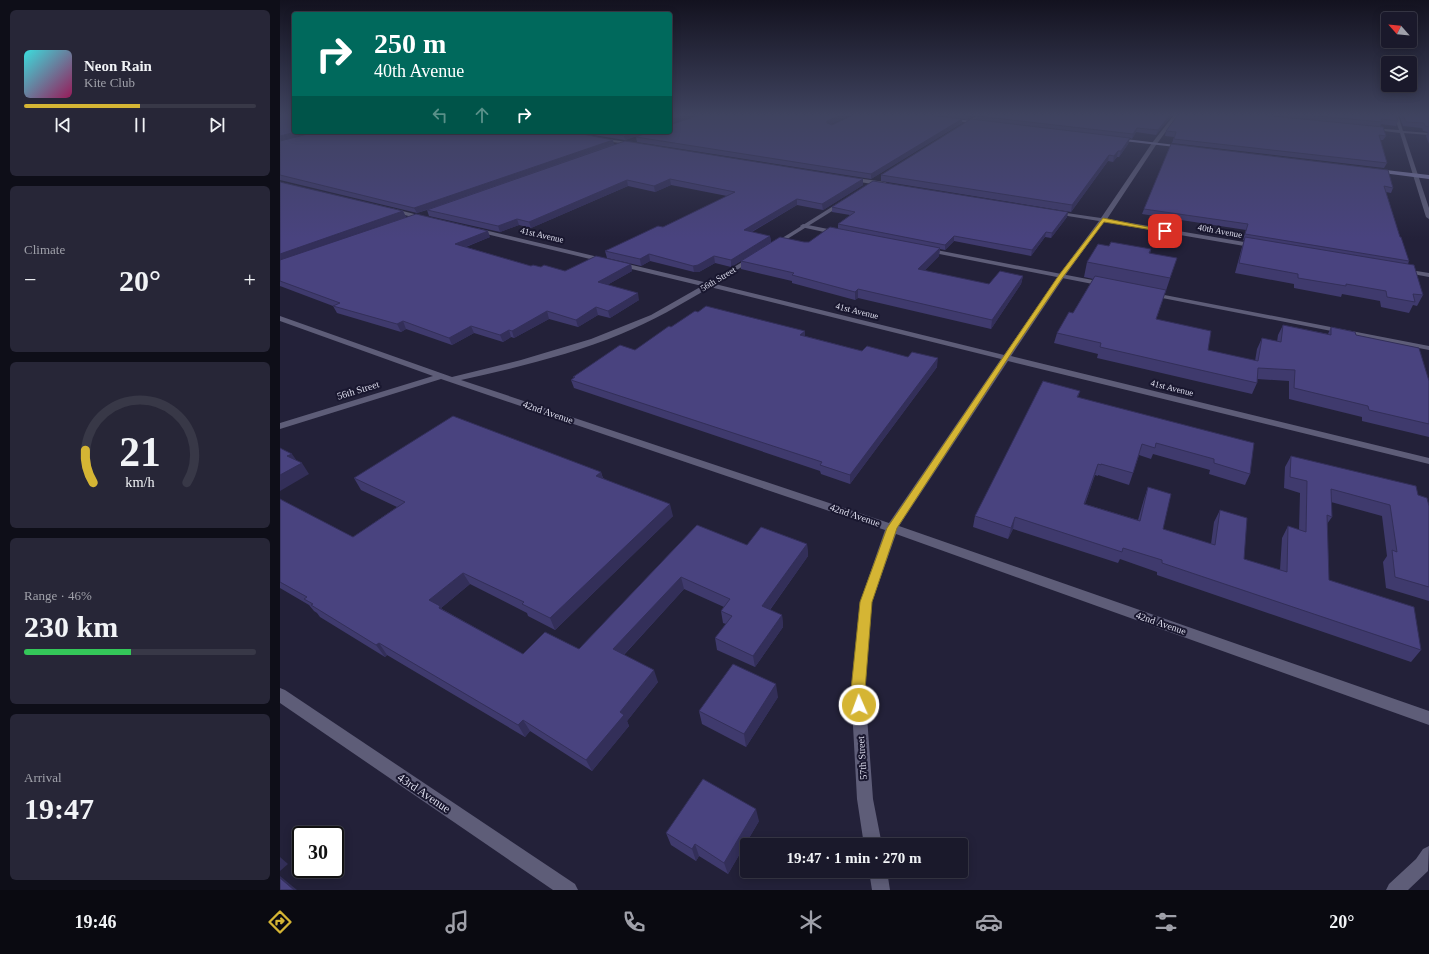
<!DOCTYPE html>
<html lang="en">
<head>
<meta charset="utf-8">
<style>
  body { margin:0; font-family:Georgia,serif; background:#272637; color:#f1f3f6; height:100vh; display:flex; flex-direction:column; font-size:15px; white-space:nowrap }
  * { box-sizing:border-box; margin:0 }
  p { font-size:13px; color:#9fa0a9 }
  .icon { flex:none; width:22px; height:22px; fill:none; stroke:currentColor; stroke-width:2; stroke-linecap:round; stroke-linejoin:round }
  .map { position:relative; flex:1; overflow:hidden }
  .sheet { display:flex; flex-direction:column; gap:10px; padding:10px; background:#0e0e18; width:280px }
  .sheet>* { flex:none }
  .top-card { position:absolute; left:12px; top:12px; width:380px; height:122px; border-radius:4px; box-shadow:0 2px 10px #0003,0 0 0 1px #383847; background:#00695c; color:#fff; overflow:hidden }
  .needle { width:26px; rotate:297deg }
  .controls { position:absolute; left:1101px; top:12px; display:grid; gap:8px }
  .controls a { display:grid; place-items:center; width:36px; height:36px; border-radius:4px; background:#1a192b; box-shadow:0 2px 10px #0003,0 0 0 1px #383847; font-size:20px }
  .speed { position:absolute; left:12px; top:826px; display:flex; gap:8px; font-size:20px; font-weight:700; text-align:center }
  .speed>* { display:grid; place-content:center; width:52px; height:52px; border-radius:50%; background:#1a192b; box-shadow:0 2px 10px #0003,0 0 0 1px #383847; line-height:1 }
  .speed .limit { border:2px solid #111; border-radius:6px; background:#fff; color:#111 }
  .pin { position:absolute; display:grid; place-items:center; width:34px; height:34px; color:#fff; margin:-17px; border-radius:8px; box-shadow:0 2px 6px #0006 }
  .me { position:absolute; width:44px; margin:-22px; rotate:358deg; stroke-linejoin:round; filter:drop-shadow(0 0 3px #0008) }
  .turn { display:flex; align-items:center; gap:14px; height:84px; padding:0 16px; font-size:18px }
  .turn .icon { width:52px; height:52px; stroke-width:2.5 }
  .turn b { display:block; font-size:28px; line-height:34px }
  .lanes { display:flex; align-items:center; height:38px; padding:0 16px; background:#0003; justify-content:center; gap:20px; direction:ltr }
  .lanes .off { opacity:.35 }
  .big { font-size:30px; font-weight:600; line-height:1.1 }
  .sheet .widget { flex:1; display:flex; flex-direction:column; justify-content:center; gap:6px; min-width:0; padding:0 14px; border-radius:6px; background:#272637 }
  .sheet .dial { align-items:center; gap:0 }
  .dial svg { height:104px; overflow:visible; fill:none; stroke:#383847; stroke-width:7; stroke-linecap:round; text-anchor:middle }
  .dial text { fill:#f1f3f6; stroke:none }
  .song { display:flex; align-items:center; gap:12px }
  .cover { width:48px; height:48px; border-radius:6px; background:linear-gradient(135deg,hsl(180 70% 55%),hsl(330 70% 35%)) }
  .played { height:4px; border-radius:2px; background:linear-gradient(90deg,#d5b534 50%,#383847 50%) }
  .keys { display:flex; justify-content:space-around; direction:ltr }
  .heat { display:flex; justify-content:space-between; align-items:center; font-size:22px; direction:ltr }
  .charge { height:6px; border-radius:3px; background:linear-gradient(90deg,#34c759 46%,#383847 0) }
  .trip { position:absolute; left:460px; top:838px; width:228px; height:40px; border-radius:4px; background:#1a192b; box-shadow:0 2px 10px #0003,0 0 0 1px #383847; font-weight:600; line-height:40px; text-align:center }
  .tab-bar { display:flex; height:64px; justify-content:space-around; align-items:center; background:#0a0a11; color:#9fa0a9 }
  .tab-bar .icon { width:28px; height:28px }
  .tab-bar .on { color:#d5b534 }
  .tab-bar b { font-size:18px; color:#f1f3f6 }
  main { display:flex; flex:1; min-height:0 }
  .map>svg:first-child { display:block }
  .lines { fill:none; stroke-linecap:round; stroke-linejoin:round }
  .lane { fill:#5e5d78; fill-rule:evenodd }
  .street { fill:#5e5d78; fill-rule:evenodd }
  .secondary { fill:#7e7ca8; fill-rule:evenodd }
  .wall { fill:#3f3a6d }
  .shaded-wall { fill:#332f59 }
  .building { fill:#49437f; stroke:#332f59 }
  .route { fill:#d5b534; stroke:#8a7622 }
  .labels { text-anchor:middle; dominant-baseline:central; stroke-width:4; stroke-linejoin:round; paint-order:stroke }
  .far-street-label { font-size:9px; fill:#dedeee; stroke:#19172f }
  .street-label { font-size:10px; fill:#dedeee; stroke:#19172f }
  .near-street-label { font-size:12px; fill:#dedeee; stroke:#19172f }
</style>
</head>
<body>
<main>
<section class="sheet">
<div class="widget">
<div class="song"><i class="cover"></i><div><b>Neon Rain</b><p>Kite Club</p></div></div>
<div class="played"></div>
<div class="keys"><svg class="icon" aria-label="previous" viewBox="0 0 24 24"><path d="M18 5L8 12l10 7zM5 5v14"/></svg><svg class="icon" aria-label="pause" viewBox="0 0 24 24"><path d="M8 5v14M16 5v14"/></svg><svg class="icon" aria-label="next" viewBox="0 0 24 24"><path d="M6 5l10 7-10 7zM19 5v14"/></svg></div>
</div>
<div class="widget"><p>Climate</p>
<div class="heat"><a>−</a><b class="big">20°</b><a>+</a></div>
</div>
<div class="widget dial"><svg viewBox="0 0 100 80">
<path d="M14 69A42 42 0 1 1 86 69"/>
<path d="M14 69A42 42 0 0 1 8 44" stroke="#d5b534"/>
<text x="50" y="56" font-size="32" font-weight="700">21</text>
<text x="50" y="72" font-size="11">km/h</text>
</svg></div>
<div class="widget"><p>Range · 46%</p><b class="big">230 km</b><div class="charge"></div></div>
<div class="widget"><p>Arrival</p><b class="big">19:47</b></div>
</section>
<div class="map">
<svg width="1149" height="890" viewBox="0 0 1149 890">
  <rect width="100%" height="100%" fill="#232139"/>
  <g class="lines">
    <g class="lane">
      <polygon points="523,224 558,231 561,233 558,235 521,227 520,226"/>
      <polygon points="646,248 823,282 827,284 823,286 644,251 644,249"/>
      <polygon points="869,292 1149,346 1149,350 872,296 869,296"/>
    </g>
    <g class="street">
      <polygon points="698,115 702,115 683,127 680,126"/>
      <path d="M894,115H898L876,145L827,219L976,244L979,246L976,248L824,222L784,277L731,356L1149,458V464L728,361L619,526L1149,711V725L616,534L592,602L585,689L593,799L602,845H584L577,799L571,689L580,602L605,530L161,379L0,429V423L153,376L0,321V316L172,377L241,360L311,339L371,315L422,286L194,231V229L196,228L428,283L472,256L475,258L474,259L435,284L724,355L779,275L819,221L775,214L773,213V211L821,218L872,143ZM430,287L721,359L609,523L181,380C235,368 290,355 341,334C372,321 401,305 430,287Z"/>
      <polygon points="1114,115 1118,115 1123,131 1149,133 1149,135 1124,133 1149,208 1149,219 1146,217 1120,133 1088,129 1090,128 1119,130"/>
      <polygon points="320,138 354,143 356,144 354,145 318,140"/>
      <polygon points="569,177 605,182 608,184 605,186 567,180 567,178"/>
      <polygon points="563,200 565,201 565,203 496,246 491,245"/>
      <polygon points="111,208 146,217 147,218 144,220 109,211 109,209"/>
      <polygon points="1124,269 1149,273 1149,277 1122,272 1122,270"/>
      <polygon points="0,688 5,690 295,884 298,890 273,890 0,703"/>
      <polygon points="1149,846 1148,871 1128,890 1106,890 1109,884 1136,859 1143,849"/>
      <polygon points="589,871 607,871 610,890 592,890"/>
    </g>
    <g class="secondary">
      <polygon points="668,118 700,122 702,123 700,124 667,120"/>
      <polygon points="837,138 904,146 906,147 904,148 835,140"/>
      <polygon points="1097,169 1149,175 1149,179 1095,172 1094,171"/>
    </g>
  </g>
  <g class="wall">
    <polygon points="0,115 14,132 334,144 583,185 543,210 517,205 472,232 490,236 491,242 529,242 558,228 558,224 570,215 552,212 552,207 788,212 787,217 771,238 765,237 751,256 674,241 665,250 660,249 659,256 644,271 709,284 743,276 741,284 711,329 578,298 575,300 512,283 512,281 461,269 461,261 451,267 435,263 419,272 414,272 370,261 361,266 327,258 325,251 383,227 447,196 391,185 375,192 348,186 251,228 239,225 220,232 149,216 147,210 137,213 0,180"/>
    <polygon points="419,115 571,115 550,124 552,125 573,115 695,115 688,120 682,119 682,123 591,179 357,142 356,137"/>
    <polygon points="698,115 892,115 876,135 856,132 852,139 850,138 848,144 839,157 837,157 833,162 828,161 791,212 601,181 601,175 696,120 697,116"/>
    <polygon points="898,115 1116,115 1118,121 1116,126 1101,124 1100,127 1106,136 1103,140 1100,140 1107,163 1104,168 892,143 894,137 885,136 886,131"/>
    <polygon points="1119,115 1149,115 1149,144 1146,136 1148,132 1143,131 1142,128 1123,126"/>
    <polygon points="294,132 369,132 345,140"/>
    <polygon points="891,144 1113,188 1111,193 1106,192 1120,237 1129,261 1128,264 1143,295 1137,306 1133,305 1129,313 1101,307 1100,301 1062,294 1061,297 1014,288 1014,284 955,273 962,247 964,240 963,240 966,230 862,214 864,209"/>
    <polygon points="0,182 123,211 126,217 210,237 186,247 251,266 261,267 285,271 351,264 352,271 327,285 359,300 330,318 318,315 298,327 269,319 234,338 231,337 223,342 194,333 172,345 126,329 121,332 57,313 53,306 0,286"/>
    <polygon points="829,246 871,249 870,254 897,258 876,320 928,350 975,361 977,349 982,338 997,342 998,335 1003,325 1048,334 1051,327 1076,335 1149,381 1149,437 1082,421 1082,417 1009,399 1009,381 977,379 977,383 972,394 817,358 818,354 774,343 777,333 793,313 813,279 804,277 807,262"/>
    <polygon points="391,327 525,336 582,351 657,367 570,484 541,474 540,471 294,388 291,380 294,378 293,377 355,350"/>
    <polygon points="800,391 798,397 970,474 965,485 929,474 930,470 873,454 871,459 859,455 849,485 818,475 818,476 815,475 805,504 858,520 864,499 868,487 883,529 931,544 934,522 940,510 964,559 1000,570 1002,538 1008,526 1019,530 1020,493 1004,488 1005,467 1011,456 1138,495 1149,506 1149,601 1106,588 1103,562 1107,556 1102,516 1051,502 1052,517 1047,524 1049,580 1141,650 1131,662 877,575 877,572 840,559 838,563 733,529 728,539 693,527 695,516"/>
    <polygon points="321,472 323,478 393,516 275,630 248,616 247,613 190,584 161,608 162,609 243,654 299,649 417,525 467,545 527,544 528,556 490,610 502,615 503,627 475,667 437,650 435,638 446,624 443,623 441,611 444,607 404,589 344,655 378,682 347,721 349,726 312,771 250,731 245,737 107,655 105,657 40,617 37,613 34,611 29,605 0,588 0,499 73,537 117,507 81,490 74,478"/>
    <polygon points="498,697 466,747 422,724 419,711"/>
    <polygon points="479,821 448,874 419,856 416,861 391,845 386,833"/>
  </g>
  <g class="shaded-wall">
    <polygon points="405,115 419,115 390,124 390,120"/>
    <polygon points="561,115 571,115 547,126 547,121"/>
    <polygon points="688,115 695,115 688,120"/>
    <polygon points="890,115 892,115 876,135 878,130"/>
    <polygon points="682,119 682,123 591,179 591,174"/>
    <polygon points="857,128 856,132 852,139 853,134"/>
    <polygon points="16,132 38,132 0,141 0,136"/>
    <polygon points="354,132 369,132 345,140 344,136"/>
    <polygon points="850,138 848,144 839,157 841,151"/>
    <polygon points="333,140 334,144 137,213 134,208"/>
    <polygon points="838,151 837,157 833,162 834,156"/>
    <polygon points="829,155 828,161 791,212 792,205"/>
    <polygon points="390,179 391,185 375,192 374,186"/>
    <polygon points="583,179 583,185 543,210 542,204"/>
    <polygon points="347,180 348,186 251,228 249,222"/>
    <polygon points="517,199 517,205 464,236 464,230"/>
    <polygon points="123,211 126,217 0,261 0,254"/>
    <polygon points="788,212 787,217 771,238 772,233"/>
    <polygon points="237,219 239,225 220,232 218,226"/>
    <polygon points="208,231 210,237 177,250 175,244"/>
    <polygon points="766,232 765,237 751,256 752,250"/>
    <polygon points="490,236 491,242 451,267 451,260"/>
    <polygon points="674,236 674,241 665,250 665,245"/>
    <polygon points="660,248 659,256 637,278 638,269"/>
    <polygon points="369,254 370,261 361,266 360,259"/>
    <polygon points="434,256 435,263 419,272 414,272 413,266"/>
    <polygon points="351,264 352,271 320,289 318,282"/>
    <polygon points="743,276 741,284 711,329 712,320"/>
    <polygon points="578,289 578,298 575,300 575,292"/>
    <polygon points="358,293 359,300 330,318 328,311"/>
    <polygon points="316,307 318,315 298,327 296,320"/>
    <polygon points="267,311 269,319 234,338 232,331"/>
    <polygon points="123,321 126,329 121,332 117,324"/>
    <polygon points="191,326 194,333 172,345 169,338"/>
    <polygon points="229,330 231,337 223,342 220,335"/>
    <polygon points="525,331 525,339 520,335"/>
    <polygon points="658,358 657,367 570,484 570,475"/>
    <polygon points="12,454 19,464 22,463 29,474 0,491 0,475 7,456"/>
    <polygon points="818,464 815,475 801,515 804,504"/>
    <polygon points="321,472 324,483 316,476"/>
    <polygon points="390,504 393,516 275,630 270,618"/>
    <polygon points="735,517 733,529 728,539 731,528"/>
    <polygon points="527,544 528,556 484,618 482,606"/>
    <polygon points="183,573 190,584 161,608 168,618 149,600"/>
    <polygon points="401,577 404,589 338,661 333,649"/>
    <polygon points="502,615 503,627 475,667 473,656"/>
    <polygon points="99,643 107,655 105,657 96,645"/>
    <polygon points="374,670 378,682 347,721 349,726 312,771 306,760 340,712"/>
    <polygon points="496,684 498,697 466,747 464,734"/>
    <polygon points="243,720 250,731 245,737 238,725"/>
    <polygon points="476,809 479,821 448,874 444,863"/>
    <polygon points="415,844 419,856 416,861 412,849"/>
    <polygon points="0,857 8,864 0,871"/>
    <polygon points="0,876 17,890 14,890 0,878"/>
  </g>
  <g class="building">
    <polygon points="0,115 14,115 14,132 16,132 0,136"/>
    <polygon points="390,115 405,115 390,120"/>
    <polygon points="419,115 561,115 547,121 547,123 552,125 573,115 649,115 682,119 591,174 356,137 370,132 390,132 390,125"/>
    <polygon points="698,115 890,115 878,130 857,128 853,134 697,116"/>
    <polygon points="898,115 982,115 1103,127 1106,136 1099,135 1107,163 894,139 896,132 886,131"/>
    <polygon points="1027,115 1116,115 1118,121 1101,119 1102,122"/>
    <polygon points="1123,115 1149,115 1149,127 1145,126 1144,123 1126,122"/>
    <polygon points="691,119 850,138 841,151 838,151 834,156 829,155 792,205 601,175"/>
    <polygon points="36,132 292,132 333,140 134,208 0,175 0,141"/>
    <polygon points="322,132 354,132 344,136"/>
    <polygon points="345,141 583,179 542,204 517,199 464,230 490,236 451,260 434,256 418,265 413,266 369,254 360,259 325,251 378,226 383,227 455,192 390,179 374,186 347,180 249,222 237,219 218,226 147,210"/>
    <polygon points="891,144 1108,170 1113,188 1104,186 1120,237 1121,237 1129,261 965,234 968,224 864,209"/>
    <polygon points="593,181 788,212 772,233 766,232 752,250 674,236 665,245 558,224 575,212 552,207"/>
    <polygon points="0,182 123,211 0,254"/>
    <polygon points="136,214 208,231 175,244 251,266 253,265 261,267 264,265 285,271 316,256 351,264 318,282 358,293 328,311 316,307 296,320 267,311 232,331 229,330 220,335 191,326 169,338 123,321 117,324 53,306 60,303 0,281 0,260"/>
    <polygon points="550,227 660,248 638,269 709,284 720,271 743,276 712,320 578,289 575,292 512,275 514,273 461,261 500,237 524,242 529,242"/>
    <polygon points="965,237 1134,265 1143,295 1133,294 1135,302 1107,297 1106,291 1066,284 1066,286 1018,278 1018,274 959,263"/>
    <polygon points="831,242 871,249 869,253 897,258 890,278 807,262 818,244 829,246"/>
    <polygon points="815,276 886,290 876,319 931,331 928,350 978,361 982,338 1001,342 1003,325 1051,335 1051,327 1075,332 1076,335 1139,348 1149,381 1149,424 1089,410 1088,406 1014,388 1015,370 978,368 977,383 820,347 821,343 777,333 789,312 793,313"/>
    <polygon points="426,306 525,331 520,335 582,351 587,346 628,357 632,352 658,358 570,475 540,465 542,462 291,380 295,377 293,377 340,345 355,350 389,326 391,327 415,311 418,312"/>
    <polygon points="763,381 800,391 797,397 974,443 970,474 934,463 934,459 876,443 875,448 862,444 853,473 821,464 821,465 818,464 804,504 860,521 868,487 891,494 883,529 935,545 940,510 967,518 964,559 1007,572 1008,526 1026,532 1027,481 1010,477 1011,456 1136,486 1138,495 1147,498 1149,506 1149,587 1115,577 1112,550 1117,552 1110,505 1051,489 1052,517 1047,515 1049,580 1134,607 1141,650 882,563 882,560 843,548 842,552 735,517 731,528 695,516"/>
    <polygon points="173,416 321,472 316,476 390,504 270,618 242,604 244,602 183,573 149,600 160,606 159,608 243,654 265,632 299,649 417,525 467,545 481,527 527,544 482,606 502,615 473,656 435,638 452,616 441,611 450,599 401,577 333,649 374,670 340,712 344,715 306,760 243,720 238,725 99,643 96,645 31,605 33,604 24,599 27,597 0,582 0,499 73,537 125,502 74,478"/>
    <polygon points="0,448 12,454 7,456 22,463 0,475"/>
    <polygon points="453,664 496,684 464,734 419,711"/>
    <polygon points="423,779 476,809 444,863 415,844 412,849 386,833"/>
    <polygon points="0,878 14,890 0,890"/>
  </g>
  <linearGradient id="sky" x2="0" y2="1"><stop stop-color="#13121f"/><stop offset="0.48" stop-color="#3f435f"/><stop offset="1" stop-color="#3f435f" stop-opacity="0"/></linearGradient>
  <rect width="1149" height="239" fill="url(#sky)"/>
  <polygon class="route" points="823,218 888,231 885,232 824,222 783,277 736,346 617,528 592,602 585,690 586,705 584,710 579,711 574,710 572,705 571,690 580,602 607,528 779,275"/>
  <g class="labels">
    <g class="far-street-label">
      <text transform="translate(940 231) rotate(10)">40th Avenue</text>
      <text transform="translate(262 235) rotate(13)">41st Avenue</text>
      <text transform="translate(438 279) rotate(-31)">56th Street</text>
      <text transform="translate(577 311) rotate(14)">41st Avenue</text>
      <text transform="translate(892 388) rotate(14)">41st Avenue</text>
    </g>
    <g class="street-label">
      <text transform="translate(78 390) rotate(-17)">56th Street</text>
      <text transform="translate(268 412) rotate(19)">42nd Avenue</text>
      <text transform="translate(575 515) rotate(19)">42nd Avenue</text>
      <text transform="translate(881 623) rotate(19)">42nd Avenue</text>
      <text transform="translate(582 758) rotate(-94)">57th Street</text>
    </g>
    <g class="near-street-label">
      <text transform="translate(144 793) rotate(34)">43rd Avenue</text>
    </g>
  </g>
</svg>
<div class="controls">
<a><svg class="needle" viewBox="-14 -14 28 28"><path d="M0-13l5 13h-10z" fill="#e53935"/><path d="M0 13l5-13h-10z" fill="#9fa0a9"/></svg></a>
<a><svg class="icon" aria-label="layers" viewBox="0 0 24 24"><path d="M12 4l9 5-9 5-9-5zM3 14l9 5 9-5"/></svg></a>
</div>
<div class="speed"><div class="limit">30</div></div>
<div class="pin" style="left:885px;top:231px;background:#d93025"><svg class="icon" aria-label="arrive" viewBox="0 0 24 24"><path d="M6 21V4h12l-3 4 3 4H6"/></svg></div>
<svg class="me" style="left:579px;top:705px" viewBox="-20 -20 40 40"><circle r="17" fill="#d5b534" stroke="#fff" stroke-width="3"/><path d="M0-11L8 9 0 5-8 9z" fill="#fff"/></svg>
<div class="trip">19:47 · 1 min · 270 m</div>
<div class="top-card">
<div class="turn"><svg class="icon" aria-label="right" viewBox="0 0 24 24"><path d="M7 20v-9h11M14 6l5 5-5 5"/></svg><div><b>250 m</b>40th Avenue</div></div>
<div class="lanes"><svg class="icon off" aria-label="left" viewBox="0 0 24 24"><path d="M17 20v-9H6M10 6l-5 5 5 5"/></svg><svg class="icon off" aria-label="ahead" viewBox="0 0 24 24"><path d="M12 20V5M6 11l6-6 6 6"/></svg><svg class="icon" aria-label="right" viewBox="0 0 24 24"><path d="M7 20v-9h11M14 6l5 5-5 5"/></svg></div>
</div>
</div>
</main>
<nav class="tab-bar">
<b>19:46</b>
<svg class="icon on" aria-label="directions" viewBox="0 0 24 24"><path d="M12 3l9 9-9 9-9-9zM9 14v-3h6M13 9l2 2-2 2"/></svg>
<svg class="icon" aria-label="music" viewBox="0 0 24 24"><path d="M9 18V5l10-2v13"/><circle cx="6" cy="18" r="3"/><circle cx="16" cy="16" r="3"/></svg>
<svg class="icon" aria-label="phone" viewBox="0 0 24 24"><path d="M5 4h4l2 5-3 2q2 4 5 5l2-3 5 2v4C11 20 4 13 5 4z"/></svg>
<svg class="icon" aria-label="climate" viewBox="0 0 24 24"><path d="M12 3v18M4 7l16 10M4 17L20 7"/></svg>
<svg class="icon" aria-label="car" viewBox="0 0 24 24"><path d="M5 17H2v-5l4-1 3-4h7l3 4 3 1v5h-3M9 17h6M6 11h13"/><circle cx="7" cy="17" r="2"/><circle cx="17" cy="17" r="2"/></svg>
<svg class="icon" aria-label="filters" viewBox="0 0 24 24"><path d="M4 7h16M4 17h16"/><circle cx="9" cy="7" r="2"/><circle cx="15" cy="17" r="2"/></svg>
<b>20°</b>
</nav>
</body>
</html>
